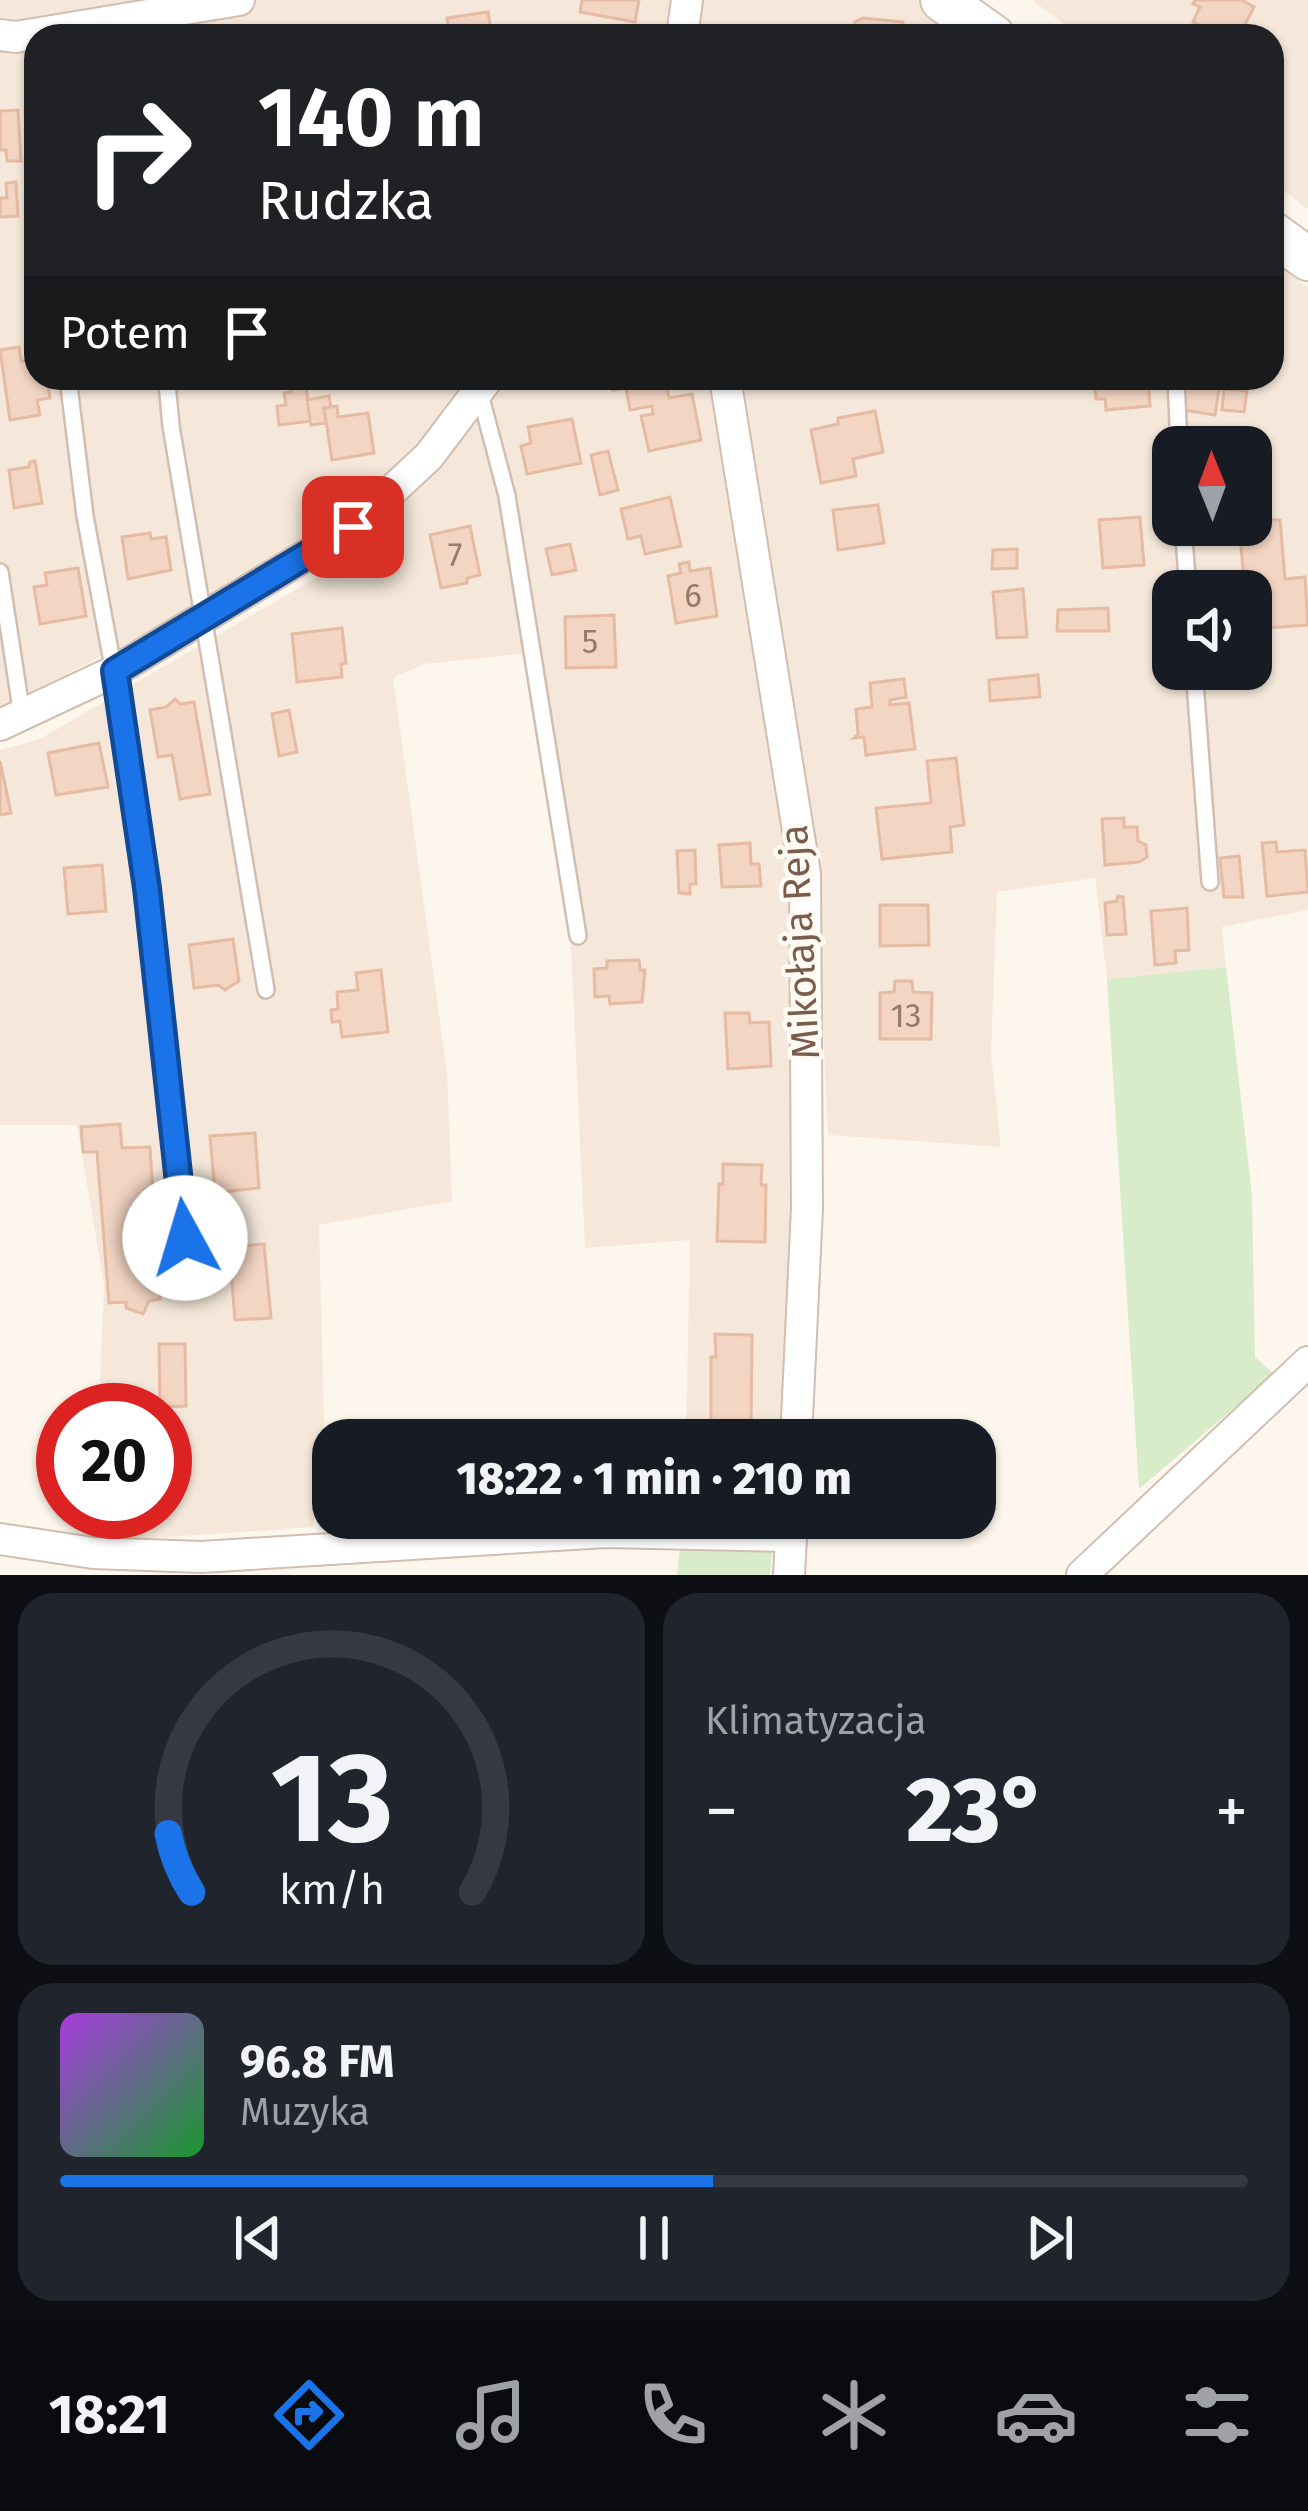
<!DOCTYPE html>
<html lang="pl">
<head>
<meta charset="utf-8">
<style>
  body { margin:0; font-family:"Fira Sans",sans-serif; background:#20242c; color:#f1f3f6; height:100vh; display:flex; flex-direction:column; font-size:45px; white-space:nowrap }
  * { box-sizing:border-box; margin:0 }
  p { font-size:39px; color:#9ea1a6 }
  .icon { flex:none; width:66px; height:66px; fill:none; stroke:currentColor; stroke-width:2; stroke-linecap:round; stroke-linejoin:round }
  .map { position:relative; height:1575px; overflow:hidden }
  .panel { display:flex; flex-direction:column; gap:18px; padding:18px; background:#0d0f14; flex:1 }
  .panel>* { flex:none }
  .guide { position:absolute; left:24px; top:24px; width:1260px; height:366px; border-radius:36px; box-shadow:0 3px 9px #0004; background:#202124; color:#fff; overflow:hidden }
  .needle { width:78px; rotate:359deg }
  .buttons { position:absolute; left:1152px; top:426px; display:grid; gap:24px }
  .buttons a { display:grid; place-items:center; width:120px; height:120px; border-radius:24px; background:#171b24; box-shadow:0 3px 9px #0004; font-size:60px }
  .speed { position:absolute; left:36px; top:1383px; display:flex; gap:24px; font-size:60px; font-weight:700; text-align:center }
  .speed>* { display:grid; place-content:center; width:156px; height:156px; border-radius:50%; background:#171b24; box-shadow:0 3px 9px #0004; line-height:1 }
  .speed .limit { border:18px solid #d22; background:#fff; color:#111 }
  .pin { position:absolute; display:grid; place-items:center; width:102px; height:102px; color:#fff; margin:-51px; border-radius:24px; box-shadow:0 6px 18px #0006 }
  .me { position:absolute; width:132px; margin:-66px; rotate:354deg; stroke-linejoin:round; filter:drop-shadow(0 0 9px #0008) }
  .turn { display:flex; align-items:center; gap:42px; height:252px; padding:0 36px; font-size:54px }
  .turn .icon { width:156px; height:156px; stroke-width:2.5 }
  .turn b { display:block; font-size:84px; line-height:102px }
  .then { display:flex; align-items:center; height:114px; padding:0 36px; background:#0003; gap:24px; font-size:45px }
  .big { font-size:90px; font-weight:800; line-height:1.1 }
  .panel .card { flex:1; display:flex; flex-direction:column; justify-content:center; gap:18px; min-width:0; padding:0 42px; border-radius:36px; background:#20242c }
  .panel .dial { align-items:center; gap:0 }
  .dial svg { height:312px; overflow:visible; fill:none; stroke:#363941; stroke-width:7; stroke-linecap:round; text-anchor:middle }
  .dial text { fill:#f1f3f6; stroke:none }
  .song { display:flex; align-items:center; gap:36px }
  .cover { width:144px; height:144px; border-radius:18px; background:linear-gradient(135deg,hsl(280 70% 55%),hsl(130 70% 35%)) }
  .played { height:12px; border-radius:6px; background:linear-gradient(90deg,#1a73e8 55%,#363941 55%) }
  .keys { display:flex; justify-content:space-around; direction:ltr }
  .heat { display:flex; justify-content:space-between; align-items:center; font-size:66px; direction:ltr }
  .panel .tiles { flex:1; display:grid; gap:18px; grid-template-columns:1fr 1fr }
  .card:last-child { grid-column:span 2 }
  .trip { position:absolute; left:312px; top:1419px; width:684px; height:120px; border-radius:36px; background:#171b24; box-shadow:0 3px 9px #0004; font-weight:800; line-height:120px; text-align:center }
  .menu { display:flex; height:192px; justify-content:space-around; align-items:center; background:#090b0e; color:#9ea1a6 }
  .menu .icon { width:84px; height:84px }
  .menu .active { color:#1a73e8 }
  .menu b { font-size:54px; color:#f1f3f6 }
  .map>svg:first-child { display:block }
  .residential { fill:#f5e8da; fill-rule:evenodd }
  .green { fill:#d8ecc9 }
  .building { fill:#f3d5c3; stroke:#e6bba3; stroke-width:3 }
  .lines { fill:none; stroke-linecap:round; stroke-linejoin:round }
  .lane-casing { stroke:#d1beb0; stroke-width:20 }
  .street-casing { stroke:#d1beb0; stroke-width:34 }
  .secondary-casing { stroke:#d6c0b0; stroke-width:46 }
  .lane { stroke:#fff; stroke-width:15 }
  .street { stroke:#fff; stroke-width:30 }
  .secondary { stroke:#fff; stroke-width:42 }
  .route-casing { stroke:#114b97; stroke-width:30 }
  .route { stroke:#1a73e8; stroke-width:21 }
  .labels { text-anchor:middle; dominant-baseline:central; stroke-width:9; stroke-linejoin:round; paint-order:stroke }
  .number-label { font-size:33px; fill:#987a6a }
  .street-label { font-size:39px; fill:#7a5c4d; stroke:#fffaf3 }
</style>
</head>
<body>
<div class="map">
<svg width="1308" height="1575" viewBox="0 0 1308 1575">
  <rect width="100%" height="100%" fill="#fdf6ec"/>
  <g class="residential">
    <polygon points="0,0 671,0 668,36 36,36 36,378 472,378 420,448 328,531 195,608 0,708"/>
    <polygon points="688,0 942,0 984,36 685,36"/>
    <polygon points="1032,0 1308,0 1308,209 1272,182 1272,36 1080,36"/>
    <path d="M1272,262L1308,288V910L1222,927L1226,967L1107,979L1095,878L997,892L991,1055L1001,1147L828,1135L816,886L737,378H1272ZM1173,447H1251V525H1173ZM1173,591H1251V669H1173Z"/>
    <polygon points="499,378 708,378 791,889 798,1220 781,1440 686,1440 690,1240 585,1248 566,842 530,653 424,664 393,678 447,1073 452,1201 319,1225 324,1424 313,1527 93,1542 94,1512 165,1512 165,1410 99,1410 104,1285 77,1125 0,1125 0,750 40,739 348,559 467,432"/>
  </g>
  <g class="green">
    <polygon points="1226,967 1252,1195 1255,1357 1274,1374 1139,1489 1107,979"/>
    <polygon points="683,1518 775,1518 770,1575 677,1575"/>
  </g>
  <g class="building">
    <polygon points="582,0 639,0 635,22 580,12"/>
    <polygon points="1195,0 1242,0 1254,7 1239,36 1220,36 1193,22 1200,7 1193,4"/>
    <polygon points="488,12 492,36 450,36 447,18"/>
    <polygon points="863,18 903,22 901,36 854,36 855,22"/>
    <polygon points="18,110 21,161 7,161 6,150 0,150 0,111"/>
    <polygon points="16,182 18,216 0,217 0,198 7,198 6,183"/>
    <polygon points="19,347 21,361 36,360 36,378 47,378 50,398 37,400 40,415 10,420 0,350"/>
    <polygon points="611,378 639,378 640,385 665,380 669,398 692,394 701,440 649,451 641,416 653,414 652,406 630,410 626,388 613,390"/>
    <polygon points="1103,378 1148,378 1150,406 1106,410 1105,399 1096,399 1094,379"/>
    <polygon points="1185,378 1220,383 1215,415 1184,410"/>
    <polygon points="305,380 311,421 279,425 277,406 286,405 284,393 291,392 290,382"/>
    <polygon points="1224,389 1247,391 1244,412 1222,410"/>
    <polygon points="329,396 331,407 324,408 326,423 311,425 307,400"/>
    <polygon points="337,406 338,417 368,413 374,453 332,460 324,408"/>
    <polygon points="875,411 883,452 853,459 856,476 821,483 811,430 838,424 838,418"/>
    <polygon points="572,419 581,463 527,474 521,446 531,443 528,427"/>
    <polygon points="608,451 618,490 600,495 591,455"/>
    <polygon points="1266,458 1270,520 1280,520 1285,579 1305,577 1308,625 1251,629 1251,591 1245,591 1239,525 1251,525 1251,459"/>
    <polygon points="35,461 42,503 14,508 9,470 29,467 30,462"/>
    <polygon points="670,497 681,546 645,554 641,536 628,539 621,509"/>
    <polygon points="878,505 884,543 838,550 833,510"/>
    <polygon points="1140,517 1144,565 1103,568 1099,520"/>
    <polygon points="470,526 480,575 467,578 467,583 441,588 430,535"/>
    <polygon points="150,533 151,539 166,537 171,570 128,579 122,537"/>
    <polygon points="570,544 576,570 552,575 546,549"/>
    <polygon points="1017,549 1017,568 992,569 993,550"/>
    <polygon points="689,562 690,571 710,568 717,616 676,623 668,576 681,573 679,564"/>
    <polygon points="78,568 86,616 40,624 34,587 47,585 45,573"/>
    <polygon points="1023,589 1027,637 997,638 993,592"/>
    <polygon points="1108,608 1109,631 1057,631 1058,610"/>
    <polygon points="614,615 616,667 566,668 565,617"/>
    <polygon points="342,628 346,663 341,664 342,677 297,682 292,634"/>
    <polygon points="1038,675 1040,697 990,701 989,680"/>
    <polygon points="904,679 906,697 890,700 890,705 909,703 915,749 866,755 864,737 854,738 858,734 856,709 872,707 870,683"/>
    <polygon points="175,699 180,704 194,702 210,794 180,799 172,755 158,757 150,710 166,707"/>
    <polygon points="289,710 297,752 279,756 272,714"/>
    <polygon points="99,743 108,787 56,795 48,753"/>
    <polygon points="956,758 964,825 950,827 952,852 882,859 876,808 931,803 927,761"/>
    <polygon points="0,761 11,813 0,815"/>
    <polygon points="1124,818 1124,827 1137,827 1138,841 1146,845 1147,857 1139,862 1105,865 1102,819"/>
    <polygon points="1276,842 1277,852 1305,850 1308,892 1267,896 1262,843"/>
    <polygon points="750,843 751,864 759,864 761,886 722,887 719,845"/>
    <polygon points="695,850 696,884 690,884 690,894 679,893 677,851"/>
    <polygon points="1239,856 1243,897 1224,897 1220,858"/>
    <polygon points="102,865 106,911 68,914 64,868"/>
    <polygon points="1118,896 1123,897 1126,934 1107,935 1105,903 1117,901"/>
    <polygon points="880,905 928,905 929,945 880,946"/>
    <polygon points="1187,908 1189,950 1175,951 1176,963 1155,965 1151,911"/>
    <polygon points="233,939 239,981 225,990 218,985 194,988 189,945"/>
    <polygon points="639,960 640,970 645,970 642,1002 610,1004 609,996 595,997 594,969 607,968 607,961"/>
    <polygon points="381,970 388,1032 342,1037 340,1021 332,1022 331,1010 338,1009 337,992 358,990 356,973"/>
    <polygon points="895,981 912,981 913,992 932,993 931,1039 880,1039 880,993 894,992"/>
    <polygon points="725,1013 749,1013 750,1023 769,1022 771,1066 728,1069"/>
    <polygon points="120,1124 122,1148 150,1147 160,1299 149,1301 143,1314 126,1308 126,1302 109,1303 97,1152 83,1152 81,1127"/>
    <polygon points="255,1133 259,1188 215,1193 210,1136"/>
    <polygon points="723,1164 762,1165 761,1185 766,1185 765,1242 717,1241 719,1184 723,1184"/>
    <polygon points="264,1244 271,1318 235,1320 229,1247"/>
    <polygon points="715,1334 752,1335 751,1426 711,1426 711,1357 716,1357"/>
    <polygon points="159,1344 185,1344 186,1406 160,1407"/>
  </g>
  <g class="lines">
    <defs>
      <g id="lane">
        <polyline points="68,378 85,516 123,721 147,888 190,1283"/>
        <polyline points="170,378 167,383 171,426 266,990"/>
        <polyline points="1176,378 1179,447"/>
        <polyline points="480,394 507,496 578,936"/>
        <polyline points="1183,525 1188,591"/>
        <polyline points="0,572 22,715"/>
        <polyline points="1194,669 1210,882"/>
      </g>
      <g id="street">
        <polyline points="0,35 16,37 239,0"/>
        <polyline points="682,36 687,0"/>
        <polyline points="725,378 805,874 807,1208 796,1440"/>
        <polyline points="0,725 115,671 353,527 429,456 488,378"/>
        <polyline points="0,1539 93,1553 201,1557 606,1532 791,1536"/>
        <polyline points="789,1575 792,1518"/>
        <polyline points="1082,1575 1308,1362"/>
      </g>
      <g id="secondary">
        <polyline points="942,0 993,36"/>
        <polyline points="1272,233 1308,259"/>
      </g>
    </defs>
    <use href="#lane" class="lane-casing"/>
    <use href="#street" class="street-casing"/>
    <use href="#secondary" class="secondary-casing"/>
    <use href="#lane" class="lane"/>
    <use href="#street" class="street"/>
    <use href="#secondary" class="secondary"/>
  </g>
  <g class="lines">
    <defs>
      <polyline id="route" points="185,1238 147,888 115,671 353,527"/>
    </defs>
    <use href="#route" class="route-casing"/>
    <use href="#route" class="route"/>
  </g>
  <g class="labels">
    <g class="number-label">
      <text x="455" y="555">7</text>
      <text x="693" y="596">6</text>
      <text x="590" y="642">5</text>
      <text x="906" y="1016">13</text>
    </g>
    <g class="street-label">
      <text transform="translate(800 942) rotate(-93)">Mikołaja Reja</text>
    </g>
  </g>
</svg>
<div class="buttons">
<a><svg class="needle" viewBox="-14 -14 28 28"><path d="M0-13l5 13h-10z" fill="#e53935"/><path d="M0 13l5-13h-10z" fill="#9ea1a6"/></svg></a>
<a><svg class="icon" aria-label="sound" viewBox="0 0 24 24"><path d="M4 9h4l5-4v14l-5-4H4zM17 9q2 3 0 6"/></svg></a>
</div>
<div class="speed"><div class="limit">20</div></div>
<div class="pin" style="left:353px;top:527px;background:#d93025"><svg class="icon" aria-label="arrive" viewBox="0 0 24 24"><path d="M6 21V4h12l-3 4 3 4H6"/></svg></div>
<svg class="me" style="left:185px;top:1238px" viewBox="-20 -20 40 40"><circle r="19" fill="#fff"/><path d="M0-13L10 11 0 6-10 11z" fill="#1a73e8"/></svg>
<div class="trip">18:22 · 1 min · 210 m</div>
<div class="guide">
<div class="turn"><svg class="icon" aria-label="right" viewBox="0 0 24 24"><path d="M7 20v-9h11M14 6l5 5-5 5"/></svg><div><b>140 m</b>Rudzka</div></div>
<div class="then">Potem<svg class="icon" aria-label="arrive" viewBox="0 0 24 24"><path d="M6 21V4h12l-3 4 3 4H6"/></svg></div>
</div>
</div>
<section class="panel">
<div class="tiles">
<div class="card dial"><svg viewBox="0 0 100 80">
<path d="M14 69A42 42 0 1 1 86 69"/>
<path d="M14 69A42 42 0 0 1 8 54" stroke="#1a73e8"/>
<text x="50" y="56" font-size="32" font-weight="700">13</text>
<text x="50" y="72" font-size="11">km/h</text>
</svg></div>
<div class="card"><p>Klimatyzacja</p>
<div class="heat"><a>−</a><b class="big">23°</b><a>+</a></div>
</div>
<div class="card">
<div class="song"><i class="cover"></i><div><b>96.8 FM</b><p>Muzyka</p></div></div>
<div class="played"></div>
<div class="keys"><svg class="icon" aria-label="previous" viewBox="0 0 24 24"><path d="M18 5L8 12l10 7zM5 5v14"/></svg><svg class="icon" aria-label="pause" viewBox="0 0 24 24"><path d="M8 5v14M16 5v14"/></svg><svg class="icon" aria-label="next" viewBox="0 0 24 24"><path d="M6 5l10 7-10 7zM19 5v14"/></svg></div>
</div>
</div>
</section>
<nav class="menu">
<b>18:21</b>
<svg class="icon active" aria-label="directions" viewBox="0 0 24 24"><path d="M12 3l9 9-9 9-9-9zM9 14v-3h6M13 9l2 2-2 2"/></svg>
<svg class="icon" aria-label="music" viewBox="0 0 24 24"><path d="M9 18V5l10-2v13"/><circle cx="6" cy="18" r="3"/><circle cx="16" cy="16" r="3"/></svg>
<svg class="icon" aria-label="phone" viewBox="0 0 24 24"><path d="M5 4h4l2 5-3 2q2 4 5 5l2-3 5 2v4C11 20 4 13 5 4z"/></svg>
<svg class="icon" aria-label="climate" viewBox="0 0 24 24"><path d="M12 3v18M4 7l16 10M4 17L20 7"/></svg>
<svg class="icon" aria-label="car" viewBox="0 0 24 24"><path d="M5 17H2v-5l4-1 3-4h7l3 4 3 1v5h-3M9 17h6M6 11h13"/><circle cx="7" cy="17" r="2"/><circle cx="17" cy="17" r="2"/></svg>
<svg class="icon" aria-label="filters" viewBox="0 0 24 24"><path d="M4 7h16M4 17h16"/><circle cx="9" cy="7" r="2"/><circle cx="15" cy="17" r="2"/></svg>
</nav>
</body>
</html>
